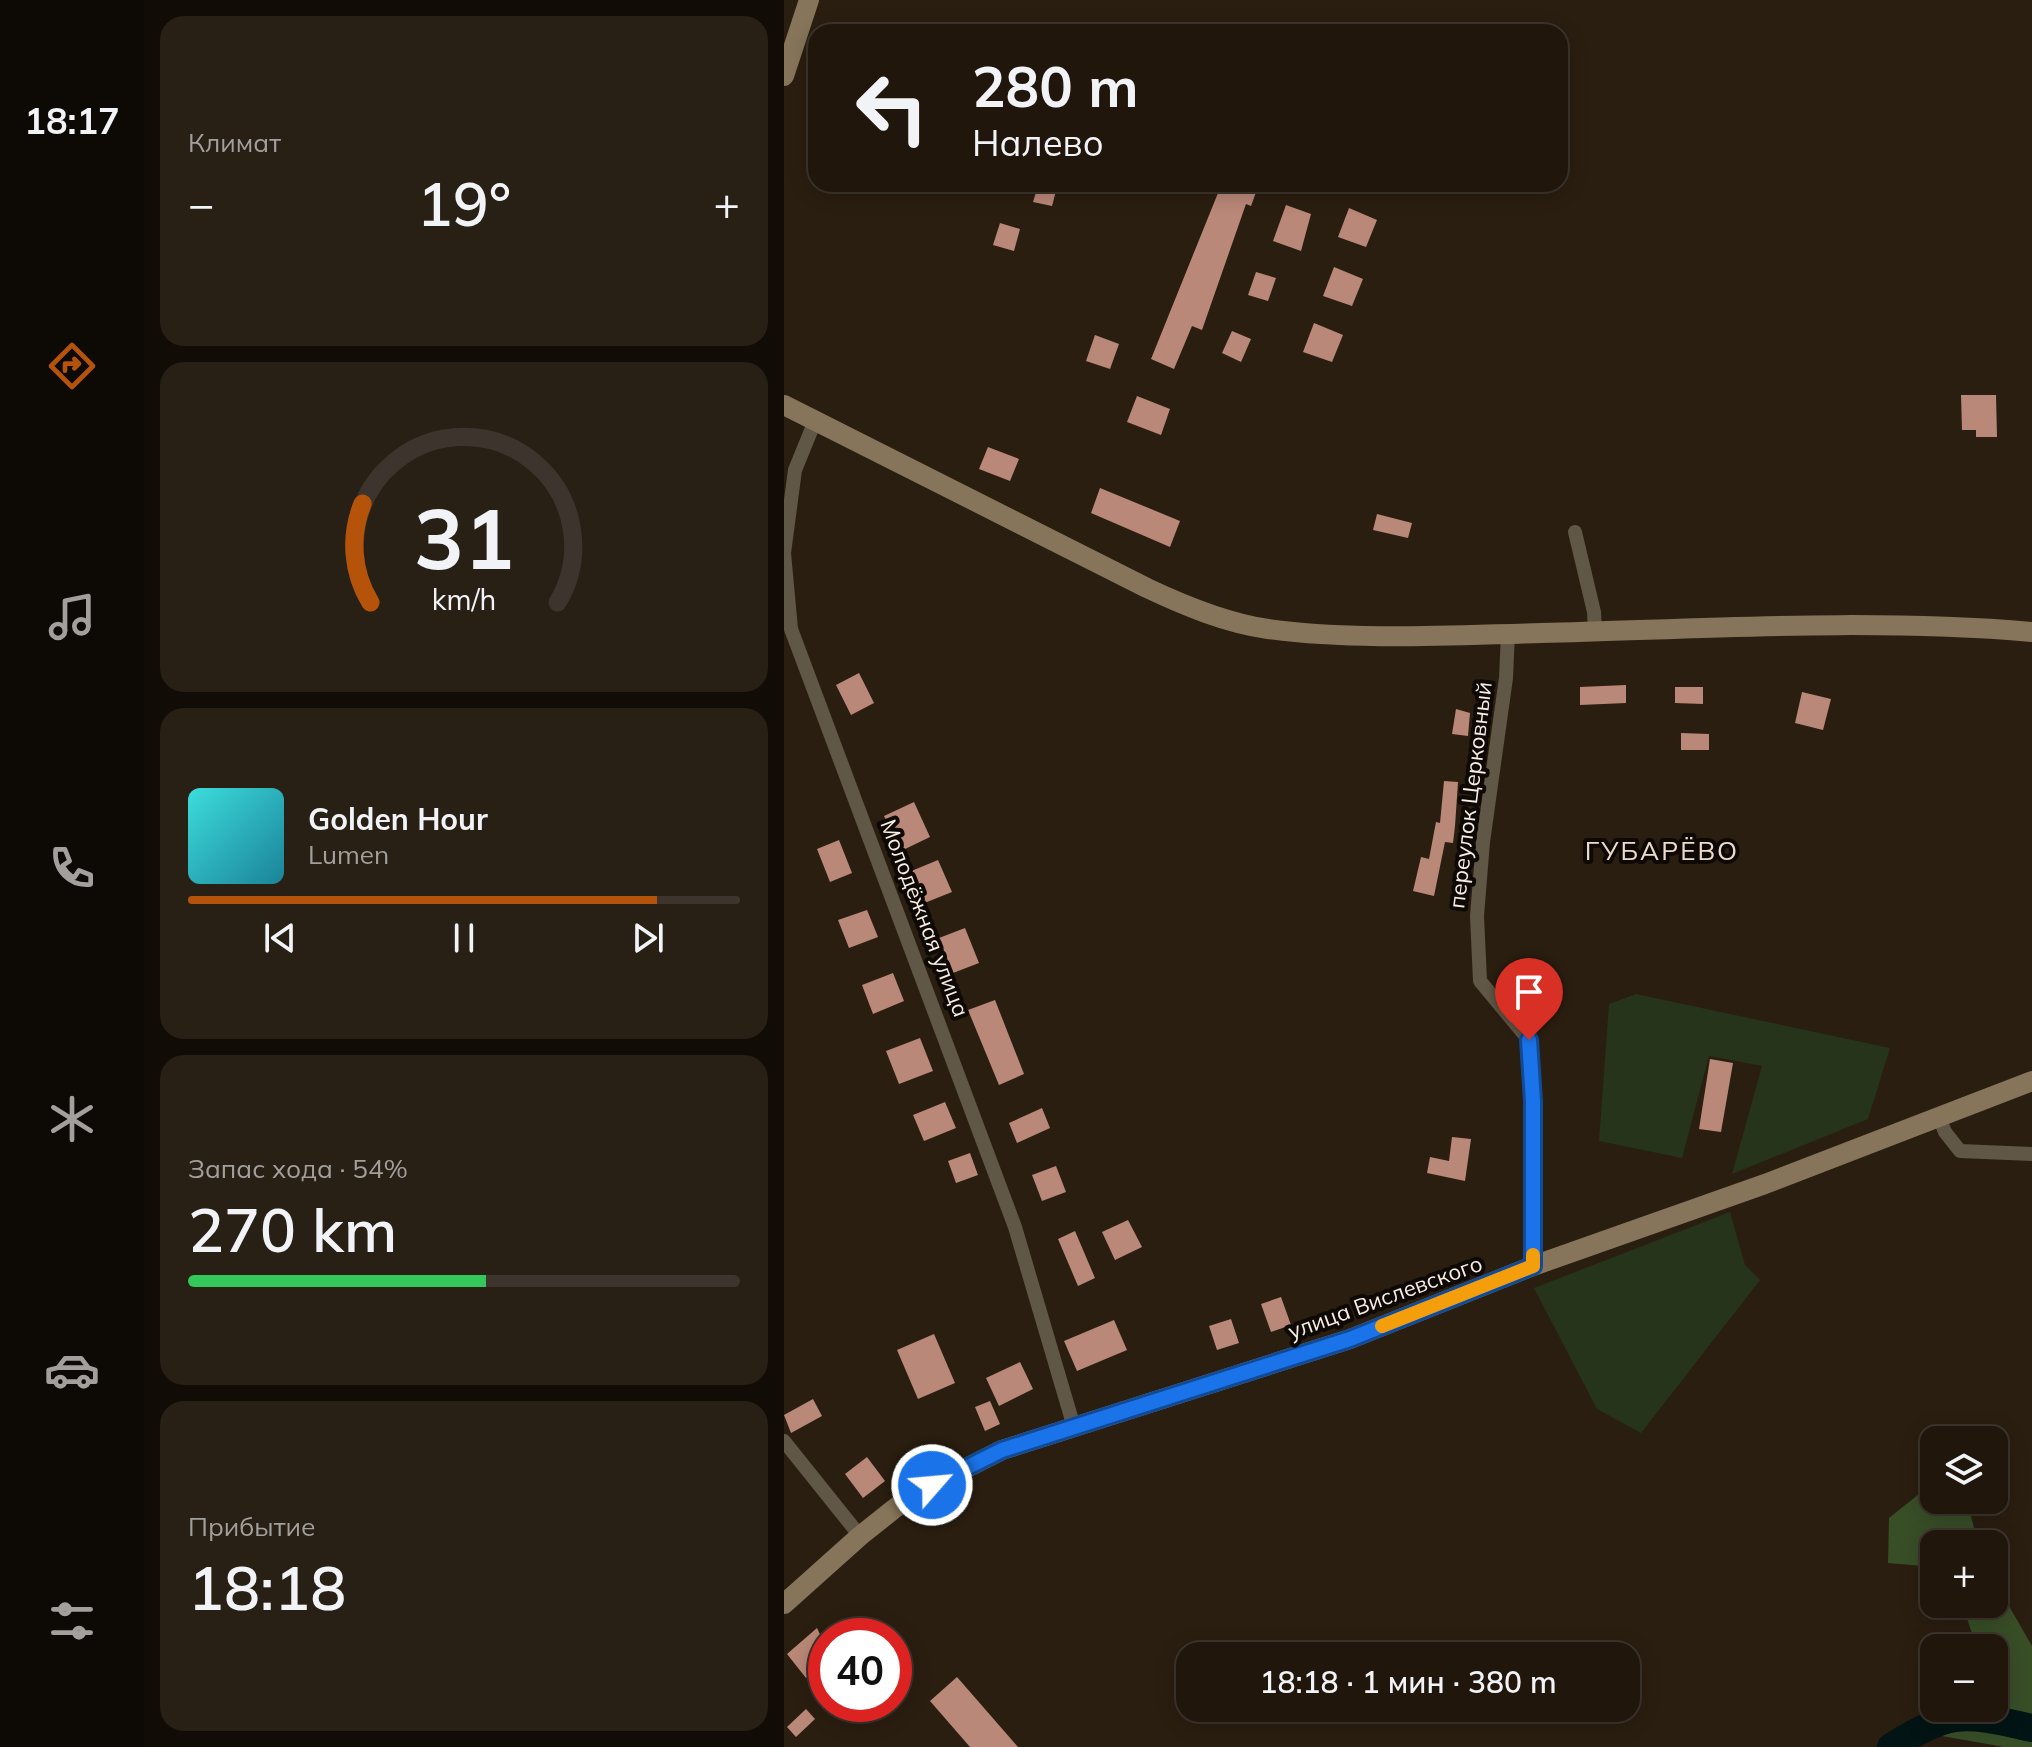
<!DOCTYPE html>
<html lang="ru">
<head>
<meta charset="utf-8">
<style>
  body { margin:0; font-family:Mulish,sans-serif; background:#281f15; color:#f1f3f6; height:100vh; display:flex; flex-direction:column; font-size:30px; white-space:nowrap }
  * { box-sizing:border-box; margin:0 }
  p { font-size:26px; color:#a29f9d }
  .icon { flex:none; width:44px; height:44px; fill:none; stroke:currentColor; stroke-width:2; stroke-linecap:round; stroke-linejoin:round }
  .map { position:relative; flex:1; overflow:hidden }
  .panel { display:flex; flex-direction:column; gap:16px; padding:16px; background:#120c07; width:640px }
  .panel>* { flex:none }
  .guide { position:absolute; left:24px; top:24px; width:760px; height:168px; border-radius:24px; box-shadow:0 4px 20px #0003,0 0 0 2px #3d352d; background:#20160c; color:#f1f3f6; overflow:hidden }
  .buttons { position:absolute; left:1136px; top:1426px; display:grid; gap:16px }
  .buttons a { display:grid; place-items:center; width:88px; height:88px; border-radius:16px; background:#20160c; box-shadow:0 4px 20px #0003,0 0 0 2px #3d352d; font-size:40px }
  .speed { position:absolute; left:24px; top:1618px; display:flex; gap:16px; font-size:40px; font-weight:700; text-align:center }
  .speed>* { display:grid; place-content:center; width:104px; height:104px; border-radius:50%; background:#20160c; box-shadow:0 4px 20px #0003,0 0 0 2px #3d352d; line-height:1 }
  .speed .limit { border:12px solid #d22; background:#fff; color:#111 }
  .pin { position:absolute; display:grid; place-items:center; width:68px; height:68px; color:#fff; margin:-82px -34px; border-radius:50% 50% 50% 0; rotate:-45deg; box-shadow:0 0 8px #0007 }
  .pin .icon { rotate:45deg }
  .me { position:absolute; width:88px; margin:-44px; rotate:63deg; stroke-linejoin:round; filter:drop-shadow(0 0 6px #0008) }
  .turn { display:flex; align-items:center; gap:28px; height:168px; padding:0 32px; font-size:36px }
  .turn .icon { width:104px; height:104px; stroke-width:2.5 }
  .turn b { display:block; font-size:56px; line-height:68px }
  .big { font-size:60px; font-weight:600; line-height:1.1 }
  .panel .card { flex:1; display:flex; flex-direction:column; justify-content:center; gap:12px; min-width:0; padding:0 28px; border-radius:24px; background:#281f15 }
  .panel .dial { align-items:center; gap:0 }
  .dial svg { height:208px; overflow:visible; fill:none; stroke:#3d352d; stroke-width:7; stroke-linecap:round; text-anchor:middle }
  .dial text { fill:#f1f3f6; stroke:none }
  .song { display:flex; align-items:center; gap:24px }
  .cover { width:96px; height:96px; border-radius:12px; background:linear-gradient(135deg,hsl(180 70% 55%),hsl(190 70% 35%)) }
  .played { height:8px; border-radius:4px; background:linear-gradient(90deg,#b45309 85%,#3d352d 85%) }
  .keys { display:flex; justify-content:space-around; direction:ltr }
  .heat { display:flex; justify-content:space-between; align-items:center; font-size:44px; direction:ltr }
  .charge { height:12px; border-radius:6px; background:linear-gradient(90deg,#34c759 54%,#3d352d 0) }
  .trip { position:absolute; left:392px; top:1642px; width:464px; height:80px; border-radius:24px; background:#20160c; box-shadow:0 4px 20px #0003,0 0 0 2px #3d352d; font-weight:600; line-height:80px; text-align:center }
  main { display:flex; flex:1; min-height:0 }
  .dock { display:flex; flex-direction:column; width:144px; justify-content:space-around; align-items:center; background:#0d0905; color:#a29f9d }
  .dock .icon { width:56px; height:56px }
  .dock .on { color:#b45309 }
  .dock b { font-size:36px; color:#f1f3f6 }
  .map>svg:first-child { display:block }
  .green { fill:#26341b }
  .forest { fill:#384e27 }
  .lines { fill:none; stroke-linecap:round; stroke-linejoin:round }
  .river { stroke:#021414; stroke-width:28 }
  .building { fill:#ba8878 }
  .street { stroke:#615746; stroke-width:14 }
  .secondary { stroke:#86755a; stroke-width:20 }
  .route-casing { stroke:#114b97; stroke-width:20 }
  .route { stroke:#1a73e8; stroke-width:14 }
  .slow { stroke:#f59e0b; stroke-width:14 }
  .labels { text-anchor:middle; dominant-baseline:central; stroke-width:8; stroke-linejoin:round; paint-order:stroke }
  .street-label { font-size:22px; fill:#f7efe6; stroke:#0e0904 }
  .quarter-label { font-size:26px; letter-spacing:2px; fill:#ecdcc9; stroke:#0e0904 }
</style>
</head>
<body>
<main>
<nav class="dock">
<b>18:17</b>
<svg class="icon on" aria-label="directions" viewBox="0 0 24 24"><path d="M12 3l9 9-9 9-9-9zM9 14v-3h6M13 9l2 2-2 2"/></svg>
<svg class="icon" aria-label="music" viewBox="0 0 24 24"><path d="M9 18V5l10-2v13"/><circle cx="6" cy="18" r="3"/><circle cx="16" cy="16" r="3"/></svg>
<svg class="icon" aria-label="phone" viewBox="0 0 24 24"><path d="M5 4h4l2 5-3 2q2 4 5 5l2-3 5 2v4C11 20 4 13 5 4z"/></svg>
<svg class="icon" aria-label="climate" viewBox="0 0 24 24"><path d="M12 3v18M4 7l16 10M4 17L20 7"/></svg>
<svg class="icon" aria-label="car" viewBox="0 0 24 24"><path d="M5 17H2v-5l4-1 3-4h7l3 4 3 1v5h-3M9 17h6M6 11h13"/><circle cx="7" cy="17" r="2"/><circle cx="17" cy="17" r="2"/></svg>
<svg class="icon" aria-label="filters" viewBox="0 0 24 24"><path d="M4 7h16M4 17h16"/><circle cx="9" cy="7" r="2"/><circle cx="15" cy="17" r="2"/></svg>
</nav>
<section class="panel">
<div class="card"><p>Климат</p>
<div class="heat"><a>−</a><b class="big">19°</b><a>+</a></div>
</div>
<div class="card dial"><svg viewBox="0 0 100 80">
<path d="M14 69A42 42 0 1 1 86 69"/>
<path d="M14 69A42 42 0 0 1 11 31" stroke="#b45309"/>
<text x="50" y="56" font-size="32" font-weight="700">31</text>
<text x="50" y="72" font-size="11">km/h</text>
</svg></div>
<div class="card">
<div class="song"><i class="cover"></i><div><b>Golden Hour</b><p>Lumen</p></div></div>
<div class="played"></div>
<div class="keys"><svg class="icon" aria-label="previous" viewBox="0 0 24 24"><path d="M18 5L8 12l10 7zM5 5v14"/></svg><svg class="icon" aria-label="pause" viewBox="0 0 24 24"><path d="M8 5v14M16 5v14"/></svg><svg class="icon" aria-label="next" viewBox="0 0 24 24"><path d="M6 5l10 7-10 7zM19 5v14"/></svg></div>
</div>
<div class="card"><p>Запас хода · 54%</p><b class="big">270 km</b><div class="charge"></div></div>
<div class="card"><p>Прибытие</p><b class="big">18:18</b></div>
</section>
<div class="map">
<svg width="1248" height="1747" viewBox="0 0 1248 1747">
  <rect width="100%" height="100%" fill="#2a1e10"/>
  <g class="green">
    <polygon points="852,994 1106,1048 1084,1119 948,1174 978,1066 925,1056 898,1158 815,1141 825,1004"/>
    <polygon points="946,1212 961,1265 976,1280 857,1433 813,1409 750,1288"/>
  </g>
  <g class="forest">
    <polygon points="1150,1482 1150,1500 1183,1500 1194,1544 1150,1544 1150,1572 1139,1566 1104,1563 1105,1518"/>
    <polygon points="1210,1580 1248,1646 1248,1747 1220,1747 1135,1732 1161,1708 1210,1708 1210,1648 1193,1648 1178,1604 1210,1604"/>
  </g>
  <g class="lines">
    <path class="river" d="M1107,1747C1123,1737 1153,1720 1171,1718C1196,1715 1224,1723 1248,1728"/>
  </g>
  <g class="building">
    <polygon points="413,184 475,184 467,206 462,204 418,330 408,326 390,369 367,359 434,193"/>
    <polygon points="254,186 272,191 268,206 249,202"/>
    <polygon points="502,205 527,214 517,251 489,241"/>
    <polygon points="565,208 593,220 582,247 554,237"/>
    <polygon points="216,223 236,229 230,251 209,245"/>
    <polygon points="550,267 579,279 568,306 539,296"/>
    <polygon points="472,272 492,278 484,301 464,295"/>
    <polygon points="530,323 559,335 548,362 519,352"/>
    <polygon points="448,331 467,339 457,362 438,353"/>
    <polygon points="311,335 335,344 326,369 302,361"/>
    <polygon points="1177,395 1212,395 1213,437 1192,437 1192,430 1178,430"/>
    <polygon points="353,396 386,409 377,435 343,422"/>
    <polygon points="204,447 235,459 226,481 195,469"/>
    <polygon points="316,488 396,521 386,547 307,513"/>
    <polygon points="593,514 628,523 624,538 589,530"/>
    <polygon points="75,673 90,703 67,715 52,685"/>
    <polygon points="842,685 842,703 796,705 796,687"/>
    <polygon points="891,687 919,687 919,704 891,703"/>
    <polygon points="1018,692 1047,699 1039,730 1011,723"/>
    <polygon points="672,709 686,713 684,736 668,734"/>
    <polygon points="897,733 925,734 925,750 897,750"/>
    <polygon points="660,781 674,782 671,826 669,843 661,842 650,896 629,891 637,857 645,859 652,822 656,823"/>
    <polygon points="130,802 146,837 117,851 100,816"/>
    <polygon points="55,840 68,873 46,882 33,849"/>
    <polygon points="154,860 168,892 138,904 125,872"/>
    <polygon points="83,910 94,937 65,948 54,920"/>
    <polygon points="181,928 195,963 169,973 155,938"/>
    <polygon points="109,973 120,1001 89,1014 78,985"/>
    <polygon points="211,1000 240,1074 215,1085 184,1010"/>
    <polygon points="136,1038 149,1071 115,1084 102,1051"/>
    <polygon points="926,1059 949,1063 937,1132 915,1129"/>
    <polygon points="161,1102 172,1128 140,1141 129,1115"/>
    <polygon points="258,1108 266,1128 233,1143 225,1123"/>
    <polygon points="668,1137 687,1139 681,1181 643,1173 646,1157 665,1161"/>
    <polygon points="186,1153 194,1175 172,1183 164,1161"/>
    <polygon points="272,1166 282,1192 258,1201 248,1175"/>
    <polygon points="344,1220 358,1247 331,1260 318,1232"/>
    <polygon points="291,1231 311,1278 294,1286 274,1239"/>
    <polygon points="497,1297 507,1325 487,1332 477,1304"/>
    <polygon points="447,1319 455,1343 433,1350 425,1326"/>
    <polygon points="330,1320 343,1350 293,1371 280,1341"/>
    <polygon points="150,1334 171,1383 134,1399 113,1350"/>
    <polygon points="236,1362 249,1389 215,1406 202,1378"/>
    <polygon points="29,1399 38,1416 7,1433 0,1415"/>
    <polygon points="206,1401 216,1424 201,1431 191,1407"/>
    <polygon points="83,1457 101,1481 79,1498 61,1474"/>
    <polygon points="33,1628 42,1647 31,1655 38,1664 22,1678 3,1654"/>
    <polygon points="173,1677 234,1747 186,1747 146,1701"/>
    <polygon points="22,1709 31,1719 12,1737 3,1727"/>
  </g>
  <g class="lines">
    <g class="street">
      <polyline points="31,421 11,470 0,553 7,629 231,1227 290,1427"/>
      <polyline points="791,532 810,612 811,632"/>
      <polyline points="724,633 722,678 699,842 693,916 696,981 745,1040 749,1101 749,1266"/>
      <polyline points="1155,1117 1161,1132 1176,1151 1248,1154"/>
      <polyline points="0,1441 76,1536"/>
    </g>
    <g class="secondary">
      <polyline points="0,76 25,0"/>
      <path d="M0,405L363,588C401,606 442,623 484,629C569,641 670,635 757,633C920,629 1085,618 1248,632"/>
      <polyline points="0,1604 76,1536 125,1497 218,1450 566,1339 749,1266 981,1184 1248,1081"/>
    </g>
  </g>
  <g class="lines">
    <defs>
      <polyline id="route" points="148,1485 218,1450 566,1339 749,1266 749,1101 745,1040"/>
    </defs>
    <use href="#route" class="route-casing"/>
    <use href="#route" class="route"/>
    <polyline class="slow" points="598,1326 749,1266 749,1255"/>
  </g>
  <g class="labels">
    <g class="street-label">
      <text transform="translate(686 795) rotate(-83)">переулок Церковный</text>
      <text transform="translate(141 918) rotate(69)">Молодёжная улица</text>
      <text transform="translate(601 1297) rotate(-20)">улица Вислевского</text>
    </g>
    <g class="quarter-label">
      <text x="878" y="850">ГУБАРЁВО</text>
    </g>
  </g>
</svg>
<div class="buttons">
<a><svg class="icon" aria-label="layers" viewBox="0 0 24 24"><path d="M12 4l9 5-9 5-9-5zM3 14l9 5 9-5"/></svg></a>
<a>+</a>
<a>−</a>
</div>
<div class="speed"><div class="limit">40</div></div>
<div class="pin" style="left:745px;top:1040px;background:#d93025"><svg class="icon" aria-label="arrive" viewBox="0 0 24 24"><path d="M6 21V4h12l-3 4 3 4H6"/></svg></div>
<svg class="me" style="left:148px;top:1485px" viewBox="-20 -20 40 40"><circle r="17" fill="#1a73e8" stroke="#fff" stroke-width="3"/><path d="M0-11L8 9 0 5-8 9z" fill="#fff"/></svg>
<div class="trip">18:18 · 1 мин · 380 m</div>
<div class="guide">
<div class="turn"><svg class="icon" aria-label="left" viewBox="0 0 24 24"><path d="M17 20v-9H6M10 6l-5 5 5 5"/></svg><div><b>280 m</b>Налево</div></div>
</div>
</div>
</main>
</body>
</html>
